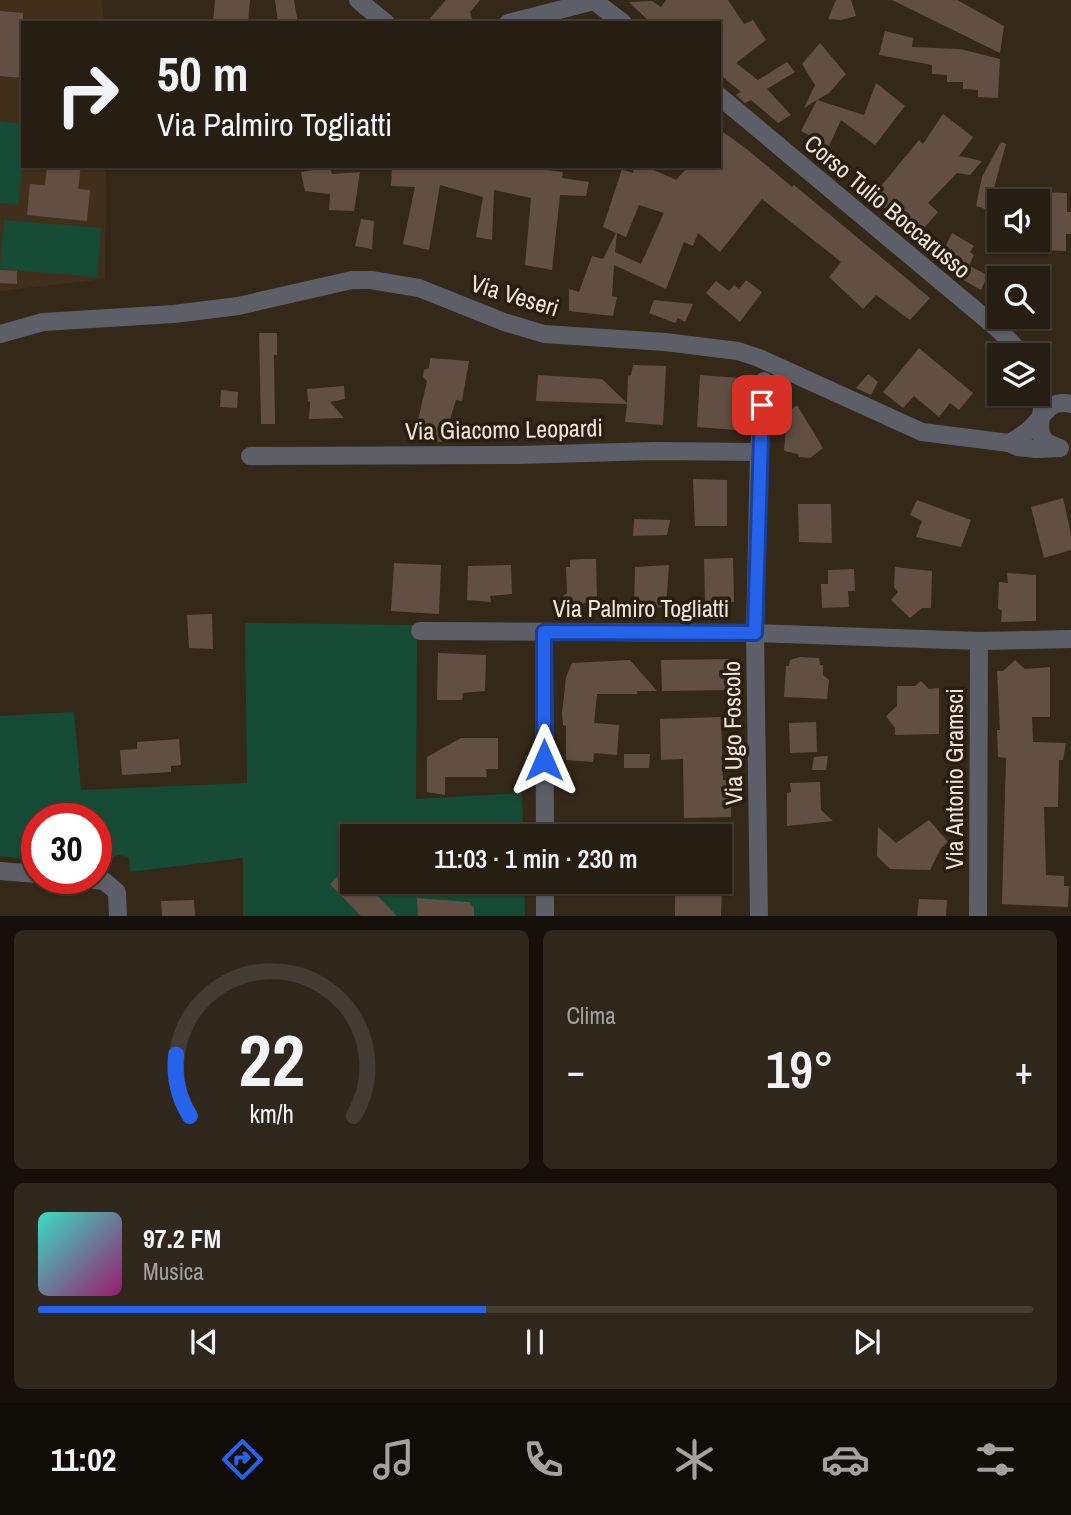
<!DOCTYPE html>
<html lang="it">
<head>
<meta charset="utf-8">
<style>
  body { margin:0; font-family:"Archivo Narrow",sans-serif; background:#2f271c; color:#f1f3f6; height:100vh; display:flex; flex-direction:column; font-size:26px; white-space:nowrap }
  * { box-sizing:border-box; margin:0 }
  p { font-size:23px; color:#a4a2a0 }
  .icon { flex:none; width:38px; height:38px; fill:none; stroke:currentColor; stroke-width:2; stroke-linecap:round; stroke-linejoin:round }
  .map { position:relative; height:916px; overflow:hidden }
  .sheet { display:flex; flex-direction:column; gap:14px; padding:14px; background:#15100a; flex:1 }
  .sheet>* { flex:none }
  .guide { position:absolute; left:21px; top:21px; width:700px; height:147px; border-radius:0px; box-shadow:0 2px 5px #0004,0 0 0 2px #433c33; background:#271e13; color:#f1f3f6; overflow:hidden }
  .controls { position:absolute; left:987px; top:189px; display:grid; gap:14px }
  .controls a { display:grid; place-items:center; width:63px; height:63px; border-radius:0px; background:#271e13; box-shadow:0 2px 5px #0004,0 0 0 2px #433c33; font-size:35px }
  .speed { position:absolute; left:21px; top:803px; display:flex; gap:14px; font-size:35px; font-weight:700; text-align:center }
  .speed>* { display:grid; place-content:center; width:91px; height:91px; border-radius:50%; background:#271e13; box-shadow:0 2px 5px #0004,0 0 0 2px #433c33; line-height:1 }
  .speed .limit { border:10px solid #d22; background:#fff; color:#111 }
  .pin { position:absolute; display:grid; place-items:center; width:60px; height:60px; color:#fff; margin:-30px; border-radius:14px; box-shadow:0 4px 10px #0006 }
  .me { position:absolute; width:77px; margin:-38px; rotate:0deg; stroke-linejoin:round; filter:drop-shadow(0 0 5px #0008) }
  .turn { display:flex; align-items:center; gap:24px; height:147px; padding:0 21px; font-size:32px }
  .turn .icon { width:91px; height:91px; stroke-width:2.5 }
  .turn b { display:block; font-size:49px; line-height:60px }
  .big { font-size:52px; font-weight:600; line-height:1.1 }
  .sheet .widget { flex:1; display:flex; flex-direction:column; justify-content:center; gap:10px; min-width:0; padding:0 24px; border-radius:10px; background:#2f271c }
  .sheet .dial { align-items:center; gap:0 }
  .dial svg { height:182px; overflow:visible; fill:none; stroke:#433c33; stroke-width:7; stroke-linecap:round; text-anchor:middle }
  .dial text { fill:#f1f3f6; stroke:none }
  .song { display:flex; align-items:center; gap:21px }
  .cover { width:84px; height:84px; border-radius:10px; background:linear-gradient(135deg,hsl(170 70% 55%),hsl(320 70% 35%)) }
  .played { height:7px; border-radius:4px; background:linear-gradient(90deg,#2563eb 45%,#433c33 45%) }
  .keys { display:flex; justify-content:space-around; direction:ltr }
  .heat { display:flex; justify-content:space-between; align-items:center; font-size:38px; direction:ltr }
  .sheet .tiles { flex:1; display:grid; gap:14px; grid-template-columns:1fr 1fr }
  .widget:last-child { grid-column:span 2 }
  .trip { position:absolute; left:340px; top:824px; width:392px; height:70px; border-radius:0px; background:#271e13; box-shadow:0 2px 5px #0004,0 0 0 2px #433c33; font-weight:600; line-height:70px; text-align:center }
  .tab-bar { display:flex; height:112px; justify-content:space-around; align-items:center; background:#100c08; color:#a4a2a0 }
  .tab-bar .icon { width:49px; height:49px }
  .tab-bar .on { color:#2563eb }
  .tab-bar b { font-size:32px; color:#f1f3f6 }
  .map>svg:first-child { display:block }
  .built { fill:#40301b }
  .green { fill:#154b34 }
  .building { fill:#624f44; fill-rule:evenodd }
  .lines { fill:none; stroke-linecap:round; stroke-linejoin:round }
  .minor { stroke:#5c5f67; stroke-width:18 }
  .route-casing { stroke:#184099; stroke-width:18 }
  .route { stroke:#2563eb; stroke-width:12 }
  .labels { text-anchor:middle; dominant-baseline:central; stroke-width:7; stroke-linejoin:round; paint-order:stroke }
  .street-label { font-size:24px; fill:#eee6dd; stroke:#2a1e10 }
</style>
</head>
<body>
<div class="map">
<svg width="1071" height="917" viewBox="0 0 1071 917">
  <rect width="100%" height="100%" fill="#342819"/>
  <polygon class="built" points="0,0 102,0 104,23 23,23 23,166 106,166 105,279 0,291"/>
  <g class="green">
    <polygon points="0,121 23,124 23,161 18,205 0,203"/>
    <polygon points="4,220 101,228 97,277 0,269"/>
    <polygon points="245,623 417,625 416,799 522,793 523,836 352,836 352,882 524,882 525,916 243,916 243,858 130,872 129,857 119,855 96,864 96,819 37,819 37,861 0,856 0,716 74,712 81,790 247,783"/>
  </g>
  <g class="building">
    <polygon points="215,0 250,0 248,23 213,23"/>
    <polygon points="275,0 294,0 298,23 278,23"/>
    <polygon points="446,0 480,0 470,12 472,19 448,23 426,23"/>
    <polygon points="666,0 728,0 744,24 753,20 766,40 736,63 758,80 787,62 795,72 767,89 791,115 778,123 751,100 745,103 736,95 741,92 719,74 719,23 651,23 629,2 652,1 661,7"/>
    <polygon points="836,0 851,0 856,16 841,20 828,19"/>
    <polygon points="892,0 957,0 1004,26 1000,53"/>
    <polygon points="0,11 23,13 23,78 0,76"/>
    <polygon points="885,31 913,38 912,47 960,49 1000,59 998,98 978,97 978,90 963,89 963,82 947,82 947,75 932,74 932,65 879,55"/>
    <polygon points="820,43 846,74 829,93 817,100 864,115 876,83 905,106 875,145 841,120 829,146 801,131 817,100 804,108 815,85 802,64"/>
    <polygon points="943,114 973,137 959,156 982,161 970,175 957,173 928,203 938,212 917,236 872,197 919,140 923,144"/>
    <path d="M719,129L748,150L792,187L794,185L930,298L910,320L876,295L863,309L829,277L841,262L762,199L720,252L698,233L693,246L684,242L666,289L614,265L612,296L617,297L613,316L569,311V289L579,292L592,256L603,259L616,233L603,227L622,169L633,173L635,166H645L676,180L689,166H719ZM639,205L664,213L641,264L615,252L617,233L626,237Z"/>
    <polygon points="1001,142 1006,144 988,210 976,206 982,177"/>
    <polygon points="47,166 81,166 78,189 90,190 87,221 27,215 30,184 45,185"/>
    <polygon points="392,166 517,166 563,172 562,178 589,182 586,196 560,195 552,270 525,265 531,198 494,190 492,240 476,237 483,197 440,185 429,250 403,244 415,187 391,186"/>
    <polygon points="330,167 332,174 360,172 354,211 329,210 330,194 305,191 301,172"/>
    <polygon points="1042,192 1067,193 1067,212 1071,212 1071,234 1066,234 1066,251 1040,250"/>
    <polygon points="361,219 374,221 372,249 355,246"/>
    <polygon points="952,233 974,246 970,252 974,255 969,266 988,275 981,290 946,270 950,265 941,255"/>
    <polygon points="0,270 17,271 17,284 0,283"/>
    <polygon points="746,280 762,292 740,322 706,293 716,281 729,291 734,285 739,289"/>
    <polygon points="654,300 693,304 685,322 678,318 675,323 649,313"/>
    <polygon points="259,333 277,333 277,355 274,355 275,424 261,424"/>
    <polygon points="919,348 973,393 959,410 950,403 939,417 914,396 903,408 883,392"/>
    <polygon points="430,358 469,361 462,401 456,400 443,442 414,438 427,381 423,377 424,370 429,368"/>
    <polygon points="633,365 666,366 663,425 625,422 627,404 536,401 538,375 602,379 627,403 628,376 631,375"/>
    <polygon points="868,374 878,382 871,395 856,388"/>
    <polygon points="700,375 739,378 735,430 697,427"/>
    <polygon points="344,386 345,399 330,402 344,418 309,419 310,402 308,401 307,389"/>
    <polygon points="221,390 238,392 237,408 220,407"/>
    <polygon points="797,405 823,448 810,458 799,457 798,454 784,451 787,413"/>
    <polygon points="693,479 727,480 727,526 695,526"/>
    <polygon points="1063,498 1071,534 1071,550 1044,558 1031,507"/>
    <polygon points="917,500 971,520 961,547 916,537 922,521 910,515"/>
    <polygon points="798,504 831,504 832,543 799,542"/>
    <polygon points="634,519 670,520 667,535 633,536"/>
    <polygon points="733,558 734,602 705,603 704,559"/>
    <polygon points="582,559 596,559 597,598 595,603 569,604 562,597 567,593 566,567 570,567 570,560"/>
    <polygon points="394,563 441,565 439,614 391,611"/>
    <polygon points="511,565 512,594 490,596 491,602 467,600 468,566"/>
    <polygon points="669,565 666,607 634,609 635,567"/>
    <polygon points="895,567 932,571 931,608 922,608 910,618 891,600 898,592 894,587"/>
    <polygon points="854,569 855,591 848,591 849,607 822,608 821,584 828,584 828,570"/>
    <polygon points="1007,573 1036,575 1036,621 1001,622 1002,611 998,608 999,582 1008,583"/>
    <polygon points="212,614 213,649 189,648 187,615"/>
    <polygon points="438,653 486,655 485,691 463,693 462,700 437,700"/>
    <polygon points="800,657 819,658 820,665 823,665 823,675 829,680 827,699 784,697 786,666 789,666 790,660"/>
    <polygon points="731,659 732,690 662,691 661,660"/>
    <polygon points="630,660 657,691 637,691 637,694 597,694 594,723 619,725 617,755 594,753 593,762 566,760 566,726 563,725 562,714 566,677 572,663"/>
    <polygon points="1015,660 1025,669 1050,667 1050,717 1032,717 1033,742 1066,743 1063,760 1059,760 1058,807 1044,807 1046,875 1064,876 1064,886 1069,886 1068,907 1002,904 1006,758 998,757 997,730 1000,730 997,671 1003,671"/>
    <polygon points="921,681 929,689 939,688 939,734 895,735 895,728 886,716 897,706 897,686 915,686"/>
    <polygon points="721,717 723,780 731,780 731,817 684,818 683,759 661,760 660,719"/>
    <polygon points="816,722 817,752 790,753 789,723"/>
    <polygon points="461,738 498,738 498,769 486,769 487,777 445,777 445,795 427,792 427,757"/>
    <polygon points="179,739 181,765 171,766 171,772 122,775 120,750 137,749 137,742"/>
    <polygon points="624,754 650,754 649,768 624,768"/>
    <polygon points="828,756 826,770 812,770 814,757"/>
    <polygon points="820,782 821,810 833,821 787,826 787,793 791,792 790,783"/>
    <polygon points="929,820 948,842 941,848 930,870 890,869 877,856 878,827 896,843"/>
    <polygon points="352,864 352,882 364,882 397,916 361,916 330,884"/>
    <polygon points="675,882 722,882 721,916 675,916"/>
    <polygon points="417,898 469,902 474,908 474,916 418,916"/>
    <polygon points="919,899 947,900 946,916 917,916"/>
    <polygon points="194,900 195,916 162,916 161,901"/>
  </g>
  <g class="lines">
    <g class="minor">
      <polyline points="358,0 386,23"/>
      <polyline points="593,0 623,23"/>
      <polyline points="508,23 594,1"/>
      <polyline points="719,96 998,329 1023,355"/>
      <polyline points="0,334 43,322 174,314 238,306 352,280 371,280 419,288 504,322 544,334 665,342 738,351 759,358 922,432 1009,443 1018,447 1036,449 1059,448"/>
      <path d="M1040,372C1040,382 1042,391 1042,401C1043,424 1030,439 1060,448"/>
      <path d="M1009,443C1016,439 1023,435 1029,430C1044,417 1048,398 1071,404"/>
      <polyline points="250,456 519,455 655,451 759,452"/>
      <polyline points="420,631 755,633 979,641 1071,639"/>
      <polyline points="544,632 545,836"/>
      <polyline points="0,871 37,874"/>
      <polyline points="78,878 104,881 117,892 118,917"/>
      <polyline points="545,917 545,882"/>
      <polyline points="759,917 755,633 759,452 764,381"/>
      <polyline points="978,917 979,641"/>
    </g>
  </g>
  <g class="lines">
    <defs>
      <polyline id="route" points="544,760 544,632 755,633 762,405"/>
    </defs>
    <use href="#route" class="route-casing"/>
    <use href="#route" class="route"/>
  </g>
  <g class="labels">
    <g class="street-label">
      <text transform="translate(888 206) rotate(40)">Corso Tulio Boccarusso</text>
      <text transform="translate(515 295) rotate(17)">Via Veseri</text>
      <text transform="translate(504 429) rotate(-1)">Via Giacomo Leopardi</text>
      <text x="641" y="608">Via Palmiro Togliatti</text>
      <text transform="translate(732 733) rotate(-91)">Via Ugo Foscolo</text>
      <text transform="translate(954 779) rotate(-90)">Via Antonio Gramsci</text>
    </g>
  </g>
</svg>
<div class="controls">
<a><svg class="icon" aria-label="sound" viewBox="0 0 24 24"><path d="M4 9h4l5-4v14l-5-4H4zM17 9q2 3 0 6"/></svg></a>
<a><svg class="icon" aria-label="search" viewBox="0 0 24 24"><circle cx="10" cy="10" r="6"/><path d="M15 15l6 6"/></svg></a>
<a><svg class="icon" aria-label="layers" viewBox="0 0 24 24"><path d="M12 4l9 5-9 5-9-5zM3 14l9 5 9-5"/></svg></a>
</div>
<div class="speed"><div class="limit">30</div></div>
<div class="pin" style="left:762px;top:405px;background:#d93025"><svg class="icon" aria-label="arrive" viewBox="0 0 24 24"><path d="M6 21V4h12l-3 4 3 4H6"/></svg></div>
<svg class="me" style="left:544px;top:760px" viewBox="-20 -20 40 40"><path d="M0-17L14 15 0 8-14 15z" fill="#2563eb" stroke="#fff" stroke-width="4"/></svg>
<div class="trip">11:03 · 1 min · 230 m</div>
<div class="guide">
<div class="turn"><svg class="icon" aria-label="right" viewBox="0 0 24 24"><path d="M7 20v-9h11M14 6l5 5-5 5"/></svg><div><b>50 m</b>Via Palmiro Togliatti</div></div>
</div>
</div>
<section class="sheet">
<div class="tiles">
<div class="widget dial"><svg viewBox="0 0 100 80">
<path d="M14 69A42 42 0 1 1 86 69"/>
<path d="M14 69A42 42 0 0 1 8 42" stroke="#2563eb"/>
<text x="50" y="56" font-size="32" font-weight="700">22</text>
<text x="50" y="72" font-size="11">km/h</text>
</svg></div>
<div class="widget"><p>Clima</p>
<div class="heat"><a>−</a><b class="big">19°</b><a>+</a></div>
</div>
<div class="widget">
<div class="song"><i class="cover"></i><div><b>97.2 FM</b><p>Musica</p></div></div>
<div class="played"></div>
<div class="keys"><svg class="icon" aria-label="previous" viewBox="0 0 24 24"><path d="M18 5L8 12l10 7zM5 5v14"/></svg><svg class="icon" aria-label="pause" viewBox="0 0 24 24"><path d="M8 5v14M16 5v14"/></svg><svg class="icon" aria-label="next" viewBox="0 0 24 24"><path d="M6 5l10 7-10 7zM19 5v14"/></svg></div>
</div>
</div>
</section>
<nav class="tab-bar">
<b>11:02</b>
<svg class="icon on" aria-label="directions" viewBox="0 0 24 24"><path d="M12 3l9 9-9 9-9-9zM9 14v-3h6M13 9l2 2-2 2"/></svg>
<svg class="icon" aria-label="music" viewBox="0 0 24 24"><path d="M9 18V5l10-2v13"/><circle cx="6" cy="18" r="3"/><circle cx="16" cy="16" r="3"/></svg>
<svg class="icon" aria-label="phone" viewBox="0 0 24 24"><path d="M5 4h4l2 5-3 2q2 4 5 5l2-3 5 2v4C11 20 4 13 5 4z"/></svg>
<svg class="icon" aria-label="climate" viewBox="0 0 24 24"><path d="M12 3v18M4 7l16 10M4 17L20 7"/></svg>
<svg class="icon" aria-label="car" viewBox="0 0 24 24"><path d="M5 17H2v-5l4-1 3-4h7l3 4 3 1v5h-3M9 17h6M6 11h13"/><circle cx="7" cy="17" r="2"/><circle cx="17" cy="17" r="2"/></svg>
<svg class="icon" aria-label="filters" viewBox="0 0 24 24"><path d="M4 7h16M4 17h16"/><circle cx="9" cy="7" r="2"/><circle cx="15" cy="17" r="2"/></svg>
</nav>
</body>
</html>
